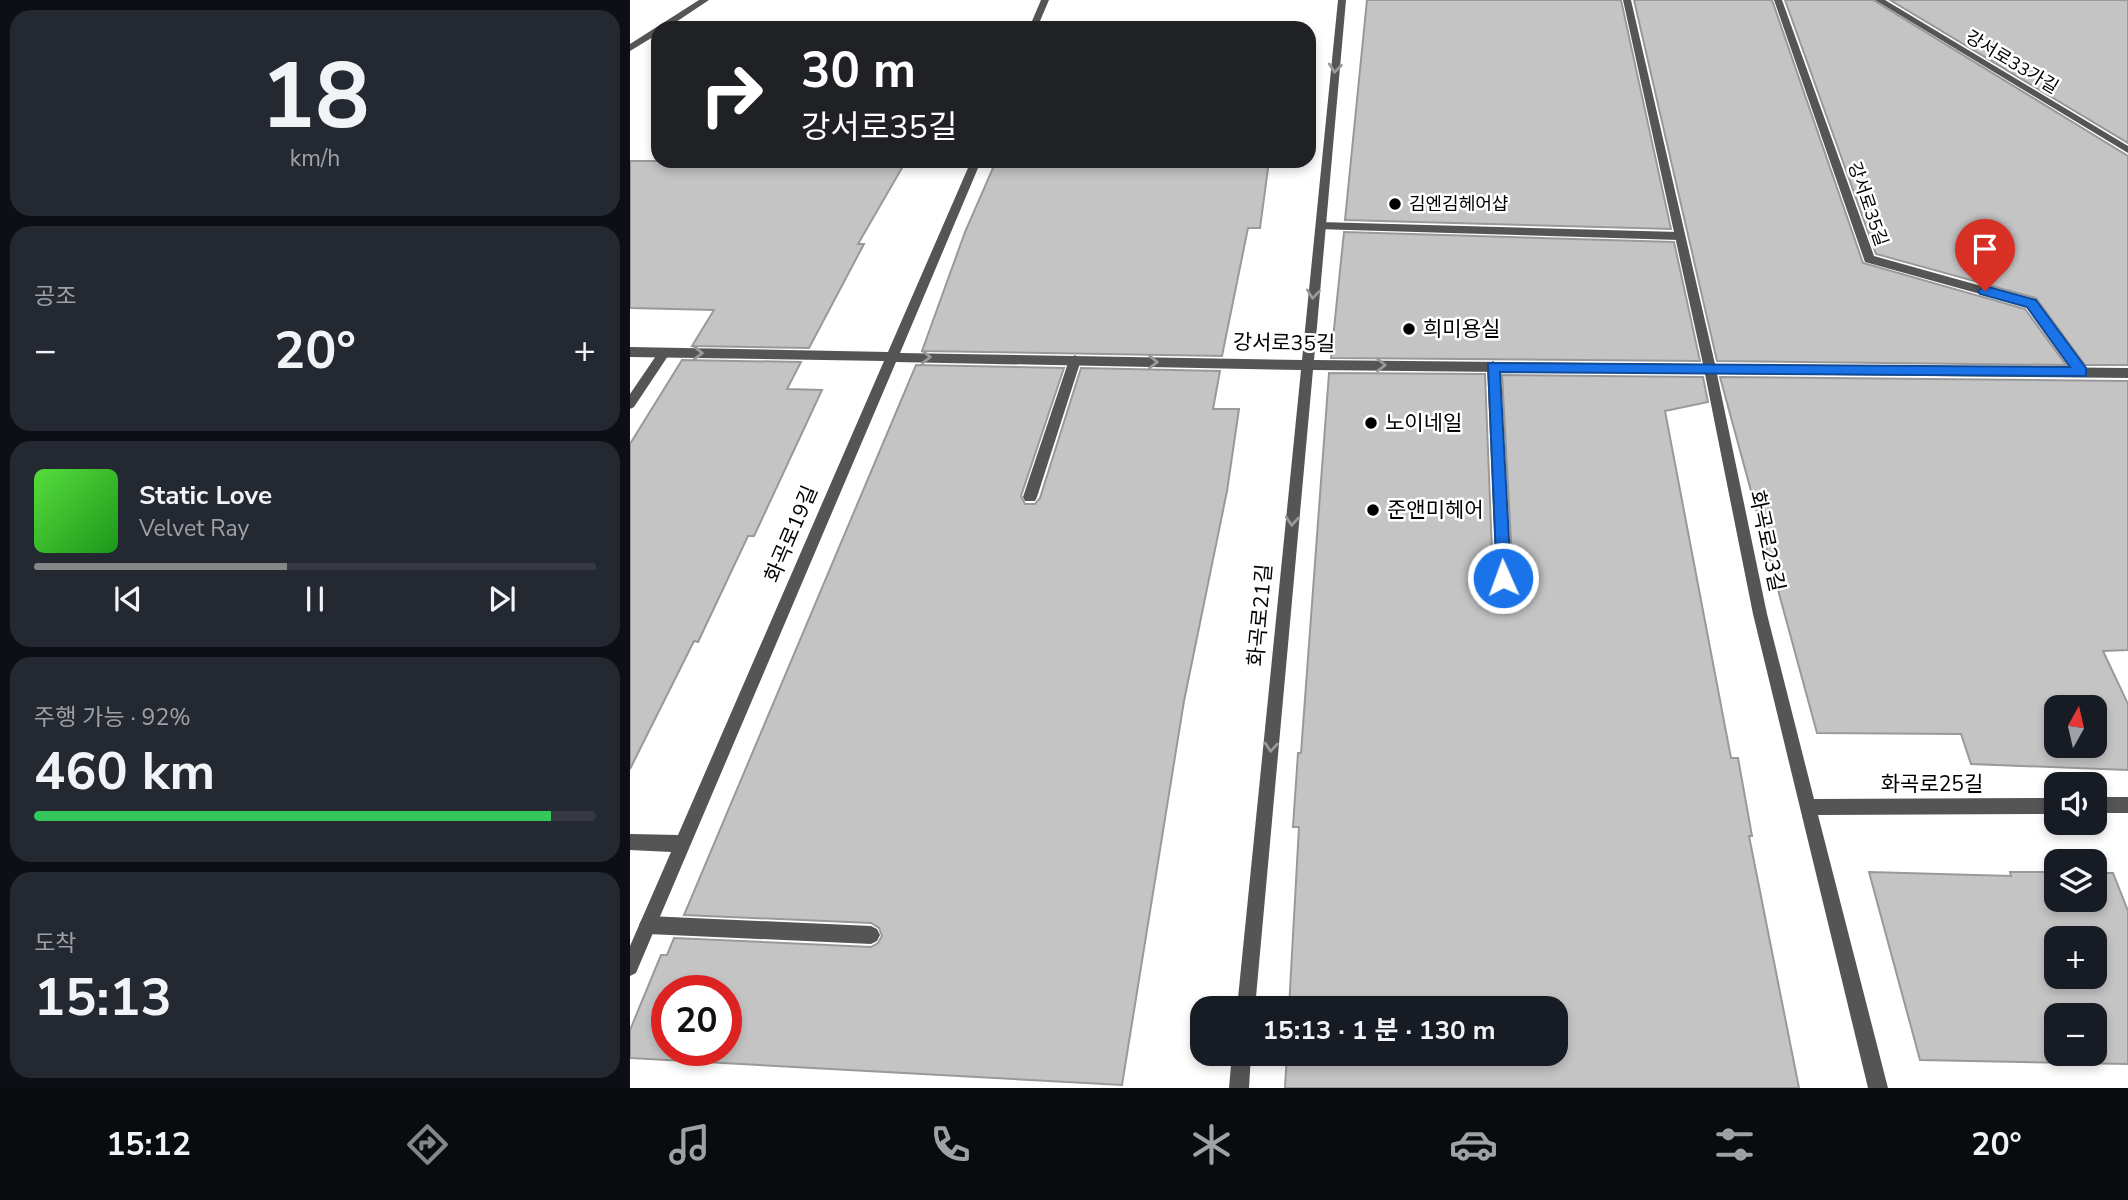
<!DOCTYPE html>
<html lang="ko">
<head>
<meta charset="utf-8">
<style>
  body { margin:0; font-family:"Nunito Sans","Noto Sans KR",sans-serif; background:#242831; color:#f1f3f6; height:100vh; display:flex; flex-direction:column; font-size:26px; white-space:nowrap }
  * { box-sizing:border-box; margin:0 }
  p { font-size:23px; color:#9ea1a6 }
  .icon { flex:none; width:38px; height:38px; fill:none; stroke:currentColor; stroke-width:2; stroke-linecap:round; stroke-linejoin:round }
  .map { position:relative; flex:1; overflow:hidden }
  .drawer { display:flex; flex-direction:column; gap:10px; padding:10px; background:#0d0f14; width:630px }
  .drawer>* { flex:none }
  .hud { position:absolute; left:21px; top:21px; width:665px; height:147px; border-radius:21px; box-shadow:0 4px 10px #0003; background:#202124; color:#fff; overflow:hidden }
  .needle { width:46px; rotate:8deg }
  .controls { position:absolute; left:1414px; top:695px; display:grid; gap:14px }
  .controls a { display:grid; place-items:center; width:63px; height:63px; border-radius:14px; background:#171b24; box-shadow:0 4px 10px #0003; font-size:35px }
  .speed { position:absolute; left:21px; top:975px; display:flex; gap:14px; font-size:35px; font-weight:700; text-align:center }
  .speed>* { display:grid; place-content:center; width:91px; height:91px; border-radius:50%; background:#171b24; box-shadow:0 4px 10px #0003; line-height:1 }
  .speed .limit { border:10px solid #d22; background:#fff; color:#111 }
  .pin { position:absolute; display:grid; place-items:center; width:60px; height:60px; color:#fff; margin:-72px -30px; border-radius:50% 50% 50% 0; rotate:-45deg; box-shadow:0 0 7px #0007 }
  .pin .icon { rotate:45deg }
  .me { position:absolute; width:77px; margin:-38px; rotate:358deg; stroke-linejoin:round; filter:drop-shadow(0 0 5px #0008) }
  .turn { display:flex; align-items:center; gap:24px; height:147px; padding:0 35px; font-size:32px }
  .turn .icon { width:91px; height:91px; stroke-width:2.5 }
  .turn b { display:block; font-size:49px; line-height:60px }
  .big { font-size:52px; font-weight:700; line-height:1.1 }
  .drawer .widget { flex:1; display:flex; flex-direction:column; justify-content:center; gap:10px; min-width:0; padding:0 24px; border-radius:21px; background:#242831 }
  .drawer .dial { align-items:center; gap:0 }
  .dial b { font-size:91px; line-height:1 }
  .song { display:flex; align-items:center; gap:21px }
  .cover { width:84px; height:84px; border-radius:10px; background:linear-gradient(135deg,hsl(110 70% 55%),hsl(120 70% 35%)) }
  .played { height:7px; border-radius:4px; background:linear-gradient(90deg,#858687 45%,#363941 45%) }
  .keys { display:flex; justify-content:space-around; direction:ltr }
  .heat { display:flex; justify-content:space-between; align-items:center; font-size:38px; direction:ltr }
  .charge { height:10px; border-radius:5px; background:linear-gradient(90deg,#34c759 92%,#363941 0) }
  .trip { position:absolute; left:560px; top:996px; width:378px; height:70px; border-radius:21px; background:#171b24; box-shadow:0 4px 10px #0003; font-weight:700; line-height:70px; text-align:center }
  .tab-bar { display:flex; height:112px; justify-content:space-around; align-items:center; background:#090b0e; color:#9ea1a6 }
  .tab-bar .icon { width:49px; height:49px }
  .tab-bar .on { color:#858687 }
  .tab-bar b { font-size:32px; color:#f1f3f6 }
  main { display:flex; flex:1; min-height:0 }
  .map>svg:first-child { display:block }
  .building { fill:#c4c4c4; stroke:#999; stroke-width:2; fill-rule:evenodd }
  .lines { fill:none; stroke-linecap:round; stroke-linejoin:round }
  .lane { fill:#555; fill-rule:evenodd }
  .street { fill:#555; fill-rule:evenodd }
  .oneway { stroke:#999 }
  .route { fill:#1a73e8; stroke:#114b97; stroke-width:2 }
  .poi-dot { fill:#000; stroke:#fff; stroke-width:2.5 }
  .labels { text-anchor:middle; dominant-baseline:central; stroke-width:5; stroke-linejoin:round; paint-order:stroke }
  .far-street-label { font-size:18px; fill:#000; stroke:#fff }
  .far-poi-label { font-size:18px; fill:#000; stroke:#fff; text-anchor:start }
  .poi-label { font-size:21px; fill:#000; stroke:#fff; text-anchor:start }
  .street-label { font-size:21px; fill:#000; stroke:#fff }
</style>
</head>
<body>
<main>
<section class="drawer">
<div class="widget dial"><b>18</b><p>km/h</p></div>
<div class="widget"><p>공조</p>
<div class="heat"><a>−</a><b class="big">20°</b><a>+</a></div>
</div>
<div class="widget">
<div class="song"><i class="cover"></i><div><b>Static Love</b><p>Velvet Ray</p></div></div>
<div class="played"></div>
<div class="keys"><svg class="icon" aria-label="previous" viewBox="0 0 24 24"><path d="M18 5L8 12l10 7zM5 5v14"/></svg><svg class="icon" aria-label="pause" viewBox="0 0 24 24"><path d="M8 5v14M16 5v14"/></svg><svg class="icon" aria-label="next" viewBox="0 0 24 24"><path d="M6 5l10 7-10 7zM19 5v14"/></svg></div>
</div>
<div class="widget"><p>주행 가능 · 92%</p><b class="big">460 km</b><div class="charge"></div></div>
<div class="widget"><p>도착</p><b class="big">15:13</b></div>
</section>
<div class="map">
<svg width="1498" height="1088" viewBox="0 0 1498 1088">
  <rect width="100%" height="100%" fill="#fff"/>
  <g class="building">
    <polygon points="737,0 991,0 1041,229 715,220"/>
    <polygon points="1004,0 1142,0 1233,263 1395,309 1436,365 1087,361"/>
    <polygon points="1155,0 1243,0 1498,156 1498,365 1455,365 1406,298 1246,254"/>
    <polygon points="1260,0 1498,0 1498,143"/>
    <polygon points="0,161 276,161 228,244 234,244 179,348 62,346 84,310 0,308"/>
    <polygon points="366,161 639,161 630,228 618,228 592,356 292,351 335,232"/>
    <polygon points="714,232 1044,242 1070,361 701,358"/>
    <polygon points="52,360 171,362 157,389 192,390 124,536 118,536 68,642 64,641 0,769 0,444"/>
    <path d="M286,365L434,368L391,496L395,504H405L410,498L451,368L590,371L583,409H609L597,491L554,701L492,1085L0,1058V1030L31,955H37L44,938L241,947L248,943L252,936L249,928L241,923L54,915ZM37,990H96V1050H37Z"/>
    <polygon points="699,373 855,374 863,578 872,586 879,584 883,578 872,375 1073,377 1078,402 1035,411 1101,758 1108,758 1122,836 1119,836 1169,1088 655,1088 657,1054 926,1054 926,1008 659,1008 669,827 663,827 668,753 671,753"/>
    <path d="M1090,377L1498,381V650L1473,651L1498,704V770L1341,764L1331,734L1187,733ZM1426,707H1465V746H1426Z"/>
    <path d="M1239,872L1381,876L1380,872H1426V900H1465V873H1483L1498,911V1064L1290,1060ZM1426,938H1465V976H1426ZM1426,1015H1465V1054H1426Z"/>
  </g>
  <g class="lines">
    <g class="lane">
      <polygon points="1144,0 1152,0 1244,256 1405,301 1455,369 1457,372 1455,375 1447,375 1397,307 1235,262"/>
      <polygon points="690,222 1049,232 1054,236 1049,240 686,229 686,223"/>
      <polygon points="34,348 40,353 4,407 0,409 0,394 30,350"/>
      <polygon points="445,355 451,360 407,497 405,501 395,501 393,497 439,360"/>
      <polygon points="863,361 869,366 880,578 878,582 873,584 868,582 866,578 857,366"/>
      <polygon points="18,916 241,926 247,929 250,935 247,941 241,944 18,934 12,931 9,925 12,919"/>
    </g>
    <g class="street">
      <polygon points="69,0 79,0 37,28 28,28 28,34 0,51 0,44"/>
      <polygon points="411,0 419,0 407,28 399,28"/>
      <polygon points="708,0 716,0 684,360 1073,364 993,0 1001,0 1085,364 1498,368 1498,378 1087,374 1137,614 1184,799 1426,798 1426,814 1188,815 1258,1088 1238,1088 1123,614 1075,374 683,370 625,1008 607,1008 671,370 266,362 6,973 0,976 0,946 41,852 0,850 0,834 48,835 254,361 0,357 0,347 258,352 341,161 351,161 270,353 672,360"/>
      <polygon points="1245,0 1255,0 1498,146 1498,153"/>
      <rect x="1465" y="797" width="33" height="16"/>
      <polygon points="602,1054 621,1054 619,1088 599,1088"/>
    </g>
  </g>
  <defs><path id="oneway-chevron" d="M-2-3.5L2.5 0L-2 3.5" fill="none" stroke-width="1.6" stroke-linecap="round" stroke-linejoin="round" transform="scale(1.75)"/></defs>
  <g class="oneway">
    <use href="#oneway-chevron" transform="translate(705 68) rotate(96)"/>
    <use href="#oneway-chevron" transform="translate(683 294) rotate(96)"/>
    <use href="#oneway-chevron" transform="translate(68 353) rotate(1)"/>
    <use href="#oneway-chevron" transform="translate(296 357) rotate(1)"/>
    <use href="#oneway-chevron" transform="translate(523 362) rotate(1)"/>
    <use href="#oneway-chevron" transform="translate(751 365)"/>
    <use href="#oneway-chevron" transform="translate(662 521) rotate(95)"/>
    <use href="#oneway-chevron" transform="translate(641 747) rotate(95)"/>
  </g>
  <polygon class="route" points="1355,286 1406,300 1456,368 1456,376 870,372 881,578 878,583 867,583 858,363 1440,367 1397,307 1350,294 1348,291"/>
  <g class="poi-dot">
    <circle cx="765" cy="204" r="7"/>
    <circle cx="779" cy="329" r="7"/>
    <circle cx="741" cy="423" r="7"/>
    <circle cx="743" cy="510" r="7"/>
  </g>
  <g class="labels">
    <g class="far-street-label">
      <text transform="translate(1382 62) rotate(31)">강서로33가길</text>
      <text transform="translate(1238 204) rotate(71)">강서로35길</text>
    </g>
    <g class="far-poi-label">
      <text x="779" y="204">김엔김헤어샵</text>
    </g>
    <g class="poi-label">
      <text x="793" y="329">희미용실</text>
      <text x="755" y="423">노이네일</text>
      <text x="757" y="510">준앤미헤어</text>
    </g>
    <g class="street-label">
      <text transform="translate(654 343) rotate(1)">강서로35길</text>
      <text transform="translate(161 534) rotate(-67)">화곡로19길</text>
      <text transform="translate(1137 541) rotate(78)">화곡로23길</text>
      <text transform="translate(630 615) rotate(-85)">화곡로21길</text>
      <text x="1302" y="784">화곡로25길</text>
    </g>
  </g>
</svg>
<div class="controls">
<a><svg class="needle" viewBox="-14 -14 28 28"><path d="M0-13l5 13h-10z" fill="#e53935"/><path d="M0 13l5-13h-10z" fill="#9ea1a6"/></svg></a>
<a><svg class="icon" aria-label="sound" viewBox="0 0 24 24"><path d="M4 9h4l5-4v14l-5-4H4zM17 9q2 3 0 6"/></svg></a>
<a><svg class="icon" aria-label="layers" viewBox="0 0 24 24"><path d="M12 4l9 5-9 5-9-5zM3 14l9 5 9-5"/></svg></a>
<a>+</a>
<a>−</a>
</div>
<div class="speed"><div class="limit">20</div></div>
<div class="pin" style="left:1355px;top:291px;background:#d93025"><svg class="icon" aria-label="arrive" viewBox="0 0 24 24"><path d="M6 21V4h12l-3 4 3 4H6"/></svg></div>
<svg class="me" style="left:873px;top:578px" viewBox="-20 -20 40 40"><circle r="17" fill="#1a73e8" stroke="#fff" stroke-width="3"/><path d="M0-11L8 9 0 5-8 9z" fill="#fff"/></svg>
<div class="trip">15:13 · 1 분 · 130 m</div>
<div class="hud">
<div class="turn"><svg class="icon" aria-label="right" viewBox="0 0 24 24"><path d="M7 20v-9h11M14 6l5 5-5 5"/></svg><div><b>30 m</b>강서로35길</div></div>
</div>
</div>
</main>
<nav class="tab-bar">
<b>15:12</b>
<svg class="icon on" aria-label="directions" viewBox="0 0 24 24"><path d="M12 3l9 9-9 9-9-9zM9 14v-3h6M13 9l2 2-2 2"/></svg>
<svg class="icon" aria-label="music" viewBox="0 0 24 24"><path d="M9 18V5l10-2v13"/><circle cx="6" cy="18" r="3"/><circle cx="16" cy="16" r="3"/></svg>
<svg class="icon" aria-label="phone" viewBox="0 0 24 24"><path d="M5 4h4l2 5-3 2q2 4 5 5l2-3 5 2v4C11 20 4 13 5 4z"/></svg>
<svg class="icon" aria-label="climate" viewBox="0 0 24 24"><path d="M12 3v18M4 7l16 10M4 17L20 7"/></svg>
<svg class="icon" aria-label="car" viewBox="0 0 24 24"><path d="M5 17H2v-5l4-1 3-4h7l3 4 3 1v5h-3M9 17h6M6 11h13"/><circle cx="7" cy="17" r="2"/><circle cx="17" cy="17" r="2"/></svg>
<svg class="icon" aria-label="filters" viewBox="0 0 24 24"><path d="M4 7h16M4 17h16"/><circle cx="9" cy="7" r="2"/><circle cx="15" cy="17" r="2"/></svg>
<b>20°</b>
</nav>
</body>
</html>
